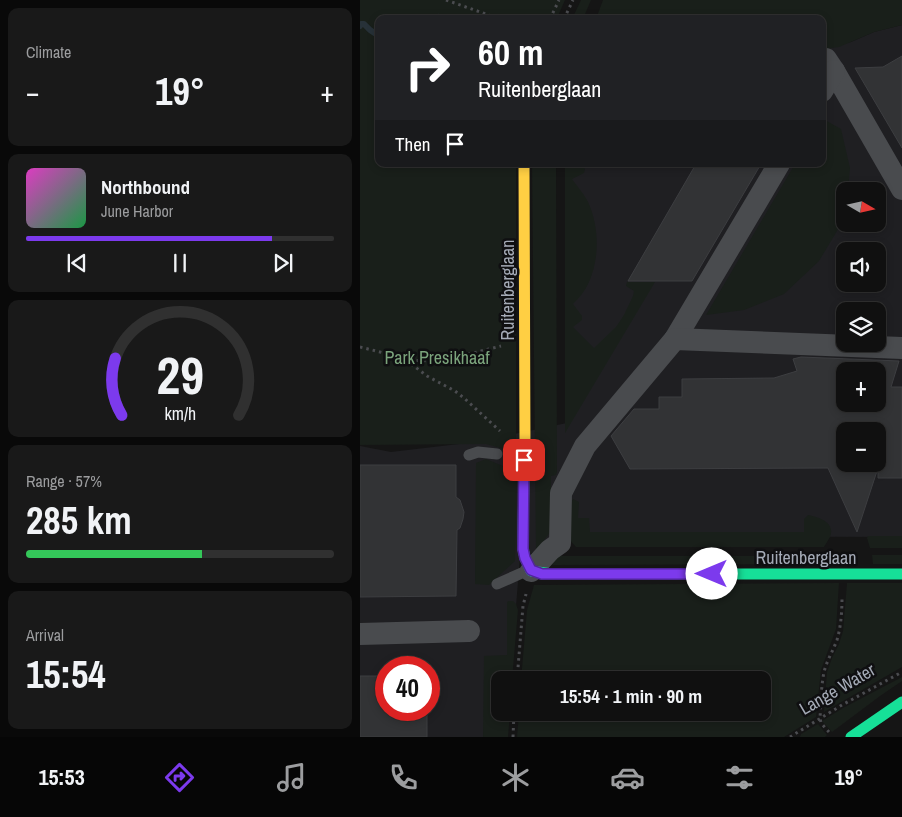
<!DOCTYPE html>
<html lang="en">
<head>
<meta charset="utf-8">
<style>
  body { margin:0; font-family:"Archivo Narrow",sans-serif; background:#191919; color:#f1f3f6; height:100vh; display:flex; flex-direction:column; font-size:19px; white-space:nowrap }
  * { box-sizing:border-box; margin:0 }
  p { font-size:16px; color:#9c9d9f }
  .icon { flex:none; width:28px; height:28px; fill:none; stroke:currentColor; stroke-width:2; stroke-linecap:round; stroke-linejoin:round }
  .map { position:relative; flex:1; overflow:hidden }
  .drawer { display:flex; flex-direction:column; gap:8px; padding:8px; background:#090909; width:360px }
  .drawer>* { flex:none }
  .banner { position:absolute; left:15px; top:15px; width:451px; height:152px; border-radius:10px; box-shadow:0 2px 8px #0003,0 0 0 1px #303030; background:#202124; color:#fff; overflow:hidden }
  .needle { width:32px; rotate:99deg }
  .tools { position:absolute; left:476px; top:182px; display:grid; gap:10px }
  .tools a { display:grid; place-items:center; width:50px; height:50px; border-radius:10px; background:#101010; box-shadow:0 2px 8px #0003,0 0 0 1px #303030; font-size:25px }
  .speed { position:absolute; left:15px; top:656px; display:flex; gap:10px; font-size:25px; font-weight:700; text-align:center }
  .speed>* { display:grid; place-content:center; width:65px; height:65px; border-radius:50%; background:#101010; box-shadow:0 2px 8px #0003,0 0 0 1px #303030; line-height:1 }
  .speed .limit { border:8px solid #d22; background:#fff; color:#111 }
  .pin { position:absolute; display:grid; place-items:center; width:42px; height:42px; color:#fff; margin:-21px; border-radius:10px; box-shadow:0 2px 8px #0006 }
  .me { position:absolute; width:55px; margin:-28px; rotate:270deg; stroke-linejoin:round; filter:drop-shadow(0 0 4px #0008) }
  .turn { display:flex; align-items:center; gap:18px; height:105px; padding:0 20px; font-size:22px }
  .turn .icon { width:65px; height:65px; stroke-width:2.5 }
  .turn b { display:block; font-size:35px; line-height:42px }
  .then { display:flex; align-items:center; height:48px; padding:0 20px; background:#0003; gap:10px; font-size:19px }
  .big { font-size:38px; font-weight:800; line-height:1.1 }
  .drawer .card { flex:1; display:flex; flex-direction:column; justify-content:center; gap:8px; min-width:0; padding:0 18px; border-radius:10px; background:#191919 }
  .drawer .dial { align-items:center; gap:0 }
  .dial svg { height:130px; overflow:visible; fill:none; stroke:#303030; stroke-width:7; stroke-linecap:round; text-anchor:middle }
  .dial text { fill:#f1f3f6; stroke:none }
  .song { display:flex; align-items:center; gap:15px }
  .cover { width:60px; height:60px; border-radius:8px; background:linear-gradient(135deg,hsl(310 70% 55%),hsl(140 70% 35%)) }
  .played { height:5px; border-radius:2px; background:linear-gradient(90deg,#7c3aed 80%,#303030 80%) }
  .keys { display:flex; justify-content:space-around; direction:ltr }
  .heat { display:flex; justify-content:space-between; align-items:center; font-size:28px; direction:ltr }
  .charge { height:8px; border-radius:4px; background:linear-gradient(90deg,#34c759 57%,#303030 0) }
  .trip { position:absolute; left:131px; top:671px; width:280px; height:50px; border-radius:10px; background:#101010; box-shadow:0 2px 8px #0003,0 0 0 1px #303030; font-weight:800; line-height:50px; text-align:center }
  .tabs { display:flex; height:80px; justify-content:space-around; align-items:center; background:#060606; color:#9c9d9f }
  .tabs .icon { width:35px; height:35px }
  .tabs .selected { color:#7c3aed }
  .tabs b { font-size:22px; color:#f1f3f6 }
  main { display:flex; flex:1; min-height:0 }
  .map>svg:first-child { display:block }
  .built { fill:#1f1f22; fill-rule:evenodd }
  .green { fill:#191f1a }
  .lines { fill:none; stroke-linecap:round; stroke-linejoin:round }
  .stream { stroke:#273138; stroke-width:6 }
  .building { fill:#323335; stroke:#3d3e41; fill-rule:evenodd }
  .path { stroke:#4b4c50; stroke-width:3; stroke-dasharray:2.5 4; stroke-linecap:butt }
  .lane { stroke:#494b4e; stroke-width:11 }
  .street { stroke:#494b4e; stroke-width:22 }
  .fast { stroke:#16e098; stroke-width:11 }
  .slow { stroke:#ffcf43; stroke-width:11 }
  .route-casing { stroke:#51269a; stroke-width:12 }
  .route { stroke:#7c3aed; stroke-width:9 }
  .labels { text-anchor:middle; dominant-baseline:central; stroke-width:5; stroke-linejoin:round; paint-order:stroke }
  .street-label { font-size:18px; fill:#a5abb7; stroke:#0f0f11 }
  .park-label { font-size:18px; fill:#7ba47c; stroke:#0f0f11 }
</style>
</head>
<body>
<main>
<section class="drawer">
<div class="card"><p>Climate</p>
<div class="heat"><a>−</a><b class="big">19°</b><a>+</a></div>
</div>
<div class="card">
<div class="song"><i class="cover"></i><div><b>Northbound</b><p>June Harbor</p></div></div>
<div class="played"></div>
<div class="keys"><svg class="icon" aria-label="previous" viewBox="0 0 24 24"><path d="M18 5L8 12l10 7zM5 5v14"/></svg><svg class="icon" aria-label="pause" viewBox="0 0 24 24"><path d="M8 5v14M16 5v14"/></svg><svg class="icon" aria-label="next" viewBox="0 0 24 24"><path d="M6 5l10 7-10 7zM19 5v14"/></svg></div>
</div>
<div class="card dial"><svg viewBox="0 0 100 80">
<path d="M14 69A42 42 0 1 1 86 69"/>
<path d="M14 69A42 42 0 0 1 10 34" stroke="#7c3aed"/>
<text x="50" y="56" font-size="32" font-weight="700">29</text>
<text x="50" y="72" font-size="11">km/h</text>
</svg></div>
<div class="card"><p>Range · 57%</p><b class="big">285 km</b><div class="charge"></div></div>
<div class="card"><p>Arrival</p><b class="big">15:54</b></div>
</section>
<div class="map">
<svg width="542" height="737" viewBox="0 0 542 737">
  <rect width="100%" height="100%" fill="#151515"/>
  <path class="built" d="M542,25V537L222,536L160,557L150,680H140V712L146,737H0V446L31,452L116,442L207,423V164H462L463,49L491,42L514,32ZM485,191H518V224H485ZM485,251H518V284H485ZM485,311H518V344H485ZM485,371H518V404H485ZM485,431H518V464H485ZM26,668H69V710H26Z"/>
  <g class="green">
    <polygon points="0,0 205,0 198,16 195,19 19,19 19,164 156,164 156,443 144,449 126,444 0,445"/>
    <polygon points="221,0 231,0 223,19 212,19"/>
    <polygon points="243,0 542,0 542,25 514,32 479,47 463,49 462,19 236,19"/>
    <polygon points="463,119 481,129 490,168 488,191 485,191 485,208 477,231 459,261 424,294 384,310 346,315 435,164 462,164"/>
    <polygon points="172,164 196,164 197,472 196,475 191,476 191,531 176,551"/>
    <path d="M205,164H222L225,169L224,173L212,179C217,186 224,194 228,202C239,226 240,257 229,282C225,291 219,298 213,304L222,316V320L213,327L234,348L256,327L264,315L273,296L274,291L266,286L267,282H295L205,433Z"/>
    <polygon points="126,459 157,472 155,561 129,585 115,584 116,463"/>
    <path d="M213,499L219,502L218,518H229L230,532H444V519L448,515C458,517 476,522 470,537C468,540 466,544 464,547H216L205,535L206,511Z"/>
    <polygon points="508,536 542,536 542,548 510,548 507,538"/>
    <polygon points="512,555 542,555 542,564 513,564"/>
    <polygon points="196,556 459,556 454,564 192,565"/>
    <polygon points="479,583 476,629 461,670 456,717 424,737 157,737 159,713 402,712 402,680 161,680 167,610 174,585"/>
    <polygon points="487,583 542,583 542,667 464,712 467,672 472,658 479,644 483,631"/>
    <polygon points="149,601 153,601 156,604 158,610 152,680 140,680 140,712 150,713 148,737 123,737 124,656 147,655 147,602"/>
    <polygon points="542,677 542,681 520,696 472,732 462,721 483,708"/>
    <polygon points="458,724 467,735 465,737 440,737 441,734"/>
  </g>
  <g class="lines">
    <g class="stream">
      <polyline points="74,19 78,17"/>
      <polyline points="0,26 1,24 4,24 10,30 19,36"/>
    </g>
  </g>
  <g class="building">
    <polygon points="542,56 542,148 495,68 523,67"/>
    <polygon points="336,164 401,164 332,281 268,281"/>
    <path d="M441,357L539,361L531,387H542V478H518V468L497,532L468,468L270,469L251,436L274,409H299V397H322V379L414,378L437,371L433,359ZM485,371H518V404H485ZM485,431H518V464H485Z"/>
    <polygon points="0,465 96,465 96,497 100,500 104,512 103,519 100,528 97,530 96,596 0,597"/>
    <polygon points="0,676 26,676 26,710 67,710 67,737 0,737"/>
  </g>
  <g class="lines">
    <g class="path">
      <polyline points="86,0 140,19"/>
      <polyline points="190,19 199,0"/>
      <polyline points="204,19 213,0"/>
      <polyline points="0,347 24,353 45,360 69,361 89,359 141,346"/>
      <polyline points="46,360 67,376 95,391 104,398 140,431"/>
      <polyline points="157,680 163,606 166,594"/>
      <path d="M469,732L461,723L460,718C461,703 461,687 464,672C467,660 473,651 477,640C481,626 482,612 482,597"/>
      <polyline points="153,737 154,712"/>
      <polyline points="430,737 482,705 542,672"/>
    </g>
    <g class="lane">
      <polyline points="109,455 118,452 137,454"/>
      <polyline points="137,584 164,572 171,571"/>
    </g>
    <g class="street">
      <polyline points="466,59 474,71 542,189"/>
      <polyline points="462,91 474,71"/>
      <polyline points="315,339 419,164"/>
      <polyline points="171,571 190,550 200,543 201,493 225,446 315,339 542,348"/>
      <polyline points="0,634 109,631"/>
    </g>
    <g class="fast">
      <polyline points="164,460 163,549 165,558 171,571 192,574 542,574"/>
      <polyline points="491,737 542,702"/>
    </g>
    <polyline class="slow" points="164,164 165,446"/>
  </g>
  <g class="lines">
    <defs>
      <polyline id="route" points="164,460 163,549 165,558 171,570 182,574 352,574"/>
    </defs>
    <use href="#route" class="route-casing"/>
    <use href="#route" class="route"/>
  </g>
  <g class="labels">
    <g class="street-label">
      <text transform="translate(147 290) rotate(-90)">Ruitenberglaan</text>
      <text x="446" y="557">Ruitenberglaan</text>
      <text transform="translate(477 689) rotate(-30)">Lange Water</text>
    </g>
    <g class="park-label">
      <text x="77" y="357">Park Presikhaaf</text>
    </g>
  </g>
</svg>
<div class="tools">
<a><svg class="needle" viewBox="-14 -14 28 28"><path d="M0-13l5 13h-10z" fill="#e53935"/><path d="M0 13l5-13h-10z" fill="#9c9d9f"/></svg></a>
<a><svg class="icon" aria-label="sound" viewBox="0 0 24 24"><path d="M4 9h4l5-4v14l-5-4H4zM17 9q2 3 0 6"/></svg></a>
<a><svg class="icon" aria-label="layers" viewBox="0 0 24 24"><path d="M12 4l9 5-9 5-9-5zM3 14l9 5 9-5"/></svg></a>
<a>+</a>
<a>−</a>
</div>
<div class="speed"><div class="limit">40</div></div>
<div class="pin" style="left:164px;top:460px;background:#d93025"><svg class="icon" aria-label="arrive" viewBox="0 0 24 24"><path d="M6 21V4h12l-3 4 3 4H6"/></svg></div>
<svg class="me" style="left:352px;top:574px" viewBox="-20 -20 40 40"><circle r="19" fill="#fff"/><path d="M0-13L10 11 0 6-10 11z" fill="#7c3aed"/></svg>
<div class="trip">15:54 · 1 min · 90 m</div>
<div class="banner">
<div class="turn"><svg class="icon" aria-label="right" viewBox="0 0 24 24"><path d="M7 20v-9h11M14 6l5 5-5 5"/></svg><div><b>60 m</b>Ruitenberglaan</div></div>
<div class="then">Then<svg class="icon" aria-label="arrive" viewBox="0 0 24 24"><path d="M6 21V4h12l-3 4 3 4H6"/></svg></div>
</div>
</div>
</main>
<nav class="tabs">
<b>15:53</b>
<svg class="icon selected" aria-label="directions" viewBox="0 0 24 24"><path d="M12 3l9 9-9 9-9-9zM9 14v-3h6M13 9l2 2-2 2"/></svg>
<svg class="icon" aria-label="music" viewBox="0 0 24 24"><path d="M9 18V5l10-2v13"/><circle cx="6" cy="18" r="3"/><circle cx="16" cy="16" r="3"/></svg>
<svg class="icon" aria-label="phone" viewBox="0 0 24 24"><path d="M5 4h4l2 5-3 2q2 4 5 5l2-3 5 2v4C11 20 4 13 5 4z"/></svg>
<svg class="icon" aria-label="climate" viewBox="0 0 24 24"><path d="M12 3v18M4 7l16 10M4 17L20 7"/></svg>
<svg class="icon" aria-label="car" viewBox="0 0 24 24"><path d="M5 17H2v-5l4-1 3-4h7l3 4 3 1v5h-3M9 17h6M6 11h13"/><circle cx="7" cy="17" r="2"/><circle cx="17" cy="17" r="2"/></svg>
<svg class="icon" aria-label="filters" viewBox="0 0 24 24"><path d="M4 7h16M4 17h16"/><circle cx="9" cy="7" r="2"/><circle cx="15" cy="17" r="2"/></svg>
<b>19°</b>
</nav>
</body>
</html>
